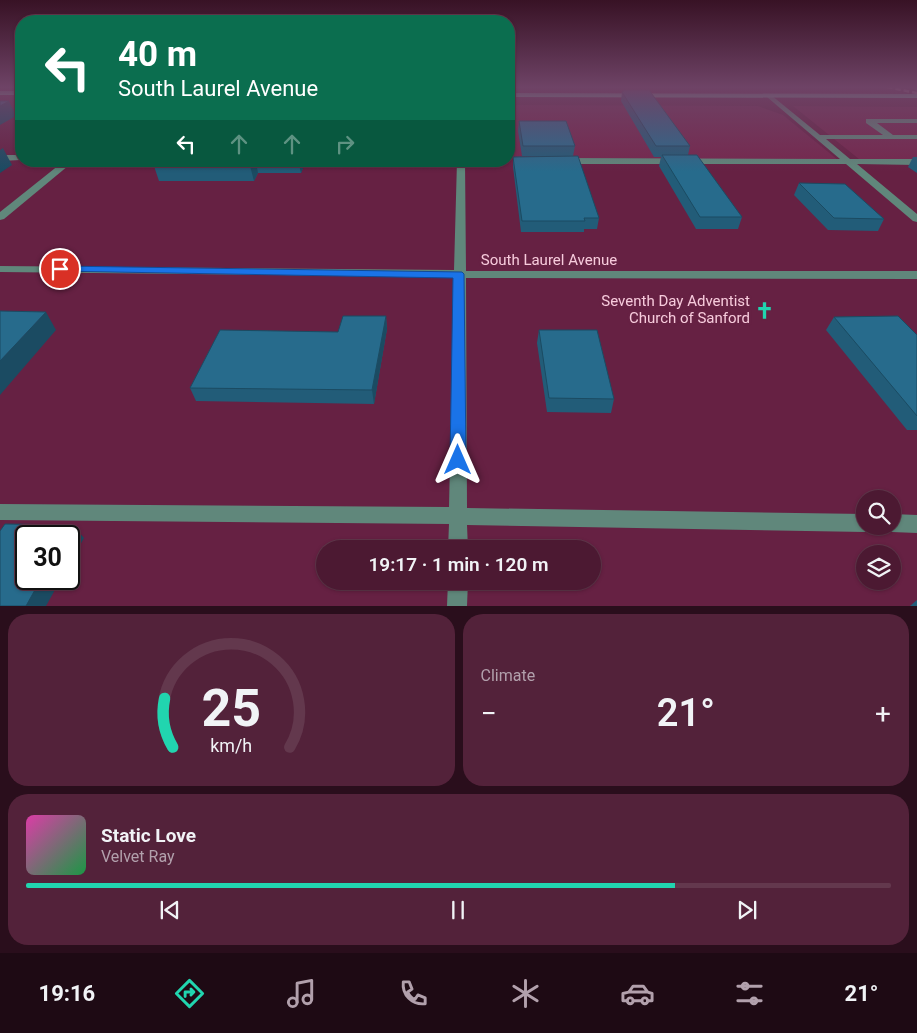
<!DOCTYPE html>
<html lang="en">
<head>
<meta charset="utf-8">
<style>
  body { margin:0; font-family:Roboto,sans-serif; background:#53223a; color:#f1f3f6; height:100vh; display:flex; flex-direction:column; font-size:19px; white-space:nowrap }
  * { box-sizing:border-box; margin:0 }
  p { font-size:16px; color:#b2a0ac }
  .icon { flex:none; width:28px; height:28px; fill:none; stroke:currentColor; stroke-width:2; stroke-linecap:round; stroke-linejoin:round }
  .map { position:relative; height:606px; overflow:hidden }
  .sheet { display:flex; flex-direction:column; gap:8px; padding:8px; background:#2a0e1c; flex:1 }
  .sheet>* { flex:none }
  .top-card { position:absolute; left:15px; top:15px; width:500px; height:152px; border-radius:20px; box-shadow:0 1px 4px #0004,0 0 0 1px #63384d; background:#0b6e4f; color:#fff; overflow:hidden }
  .tools { position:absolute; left:856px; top:490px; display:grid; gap:10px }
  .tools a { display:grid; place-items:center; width:45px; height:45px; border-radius:50%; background:#4c1932; box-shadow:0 1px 4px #0004,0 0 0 1px #63384d; font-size:25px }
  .speed { position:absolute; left:15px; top:525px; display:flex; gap:10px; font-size:25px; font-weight:700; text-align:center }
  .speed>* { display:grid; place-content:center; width:65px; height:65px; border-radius:50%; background:#4c1932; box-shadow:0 1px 4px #0004,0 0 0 1px #63384d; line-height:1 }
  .speed .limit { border:2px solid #111; border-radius:8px; background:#fff; color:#111 }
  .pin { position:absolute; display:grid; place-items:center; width:42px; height:42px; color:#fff; margin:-21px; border:2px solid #fff; border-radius:50%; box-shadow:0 1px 5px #0007 }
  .me { position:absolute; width:55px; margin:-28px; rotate:0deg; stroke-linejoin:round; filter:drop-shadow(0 0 4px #0008) }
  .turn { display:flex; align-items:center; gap:18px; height:105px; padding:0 20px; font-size:22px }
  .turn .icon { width:65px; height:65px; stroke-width:2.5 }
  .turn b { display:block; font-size:35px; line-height:42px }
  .lanes { display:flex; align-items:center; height:48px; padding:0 20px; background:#0003; justify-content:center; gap:25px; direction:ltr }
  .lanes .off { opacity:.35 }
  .big { font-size:38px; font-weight:600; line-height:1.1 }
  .sheet .widget { flex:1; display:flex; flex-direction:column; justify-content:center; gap:8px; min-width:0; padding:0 18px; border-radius:20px; background:#53223a }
  .sheet .dial { align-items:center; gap:0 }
  .dial svg { height:130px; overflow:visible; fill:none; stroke:#63384d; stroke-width:7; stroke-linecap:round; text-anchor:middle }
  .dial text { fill:#f1f3f6; stroke:none }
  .song { display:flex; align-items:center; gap:15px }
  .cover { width:60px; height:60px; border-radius:8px; background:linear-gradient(135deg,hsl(320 70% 55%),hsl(140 70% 35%)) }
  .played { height:5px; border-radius:2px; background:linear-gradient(90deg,#21d5af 75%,#63384d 75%) }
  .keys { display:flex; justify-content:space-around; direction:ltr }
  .heat { display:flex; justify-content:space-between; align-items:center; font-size:28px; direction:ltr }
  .sheet .tiles { flex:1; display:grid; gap:8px; grid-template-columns:1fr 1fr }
  .widget:last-child { grid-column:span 2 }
  .trip { position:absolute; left:316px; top:540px; width:285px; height:50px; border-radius:25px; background:#4c1932; box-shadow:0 1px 4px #0004,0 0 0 1px #63384d; font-weight:600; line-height:50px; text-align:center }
  .dock { display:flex; height:80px; justify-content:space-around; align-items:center; background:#1e0a14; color:#b2a0ac }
  .dock .icon { width:35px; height:35px }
  .dock .selected { color:#21d5af }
  .dock b { font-size:22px; color:#f1f3f6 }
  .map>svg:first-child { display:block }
  .built { fill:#75274d }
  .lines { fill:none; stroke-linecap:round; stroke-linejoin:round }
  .minor { fill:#60877b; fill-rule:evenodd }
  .major { fill:#79ceb6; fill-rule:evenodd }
  .rail { stroke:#d5a4b9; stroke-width:2.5; stroke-dasharray:5.5 3; stroke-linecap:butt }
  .wall { fill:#225c78 }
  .shaded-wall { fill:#1b4b62 }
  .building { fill:#276b8c; stroke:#1b4b62 }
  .route { fill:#1a73e8; stroke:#114b97 }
  .labels { text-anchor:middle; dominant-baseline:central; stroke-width:5; stroke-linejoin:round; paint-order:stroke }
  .street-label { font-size:15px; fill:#f7cbdc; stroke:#662143 }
  .poi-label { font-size:15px; fill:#f7cbdc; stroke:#662143; text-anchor:end }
</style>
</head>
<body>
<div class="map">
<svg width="917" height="606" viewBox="0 0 917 606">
  <rect width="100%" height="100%" fill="#662143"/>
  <g class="built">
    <polygon points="509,105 758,106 783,115 838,160 509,158"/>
    <polygon points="793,106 917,107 917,159 859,159"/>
  </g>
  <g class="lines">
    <g class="minor">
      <polygon points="910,87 917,87 917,91"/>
      <polygon points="767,95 771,95 820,135 883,135 866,123 866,119 917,119 917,123 877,123 893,135 917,135 917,139 826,139 850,159 917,159 917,165 857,164 917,214 917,222 913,221 846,164 564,164 560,161 564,158 840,159 767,97"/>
      <polygon points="0,155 21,155 21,160 0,161"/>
      <polygon points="64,161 74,161 4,219 0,220 0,212"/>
      <polygon points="457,161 465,161 466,271 917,271 917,279 466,278 467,508 865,514 865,526 873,526 872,529 865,532 467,525 468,549 448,549 449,524 0,520 0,504 449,507 454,277 0,272 0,266 454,270"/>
      <polygon points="892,514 917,515 917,533 892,532 885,529 884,526 892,526"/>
      <polygon points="448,581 468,581 467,606 447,606"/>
    </g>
    <g class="major">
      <rect x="0" y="91" width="21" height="4"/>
      <polygon points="509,93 917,94 917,98 509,97"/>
    </g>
    <polyline class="rail" points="887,87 917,93"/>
  </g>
  <g class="wall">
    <polygon points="622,92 690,146 688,155 742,217 738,229 696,229 659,166 661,157 654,157 621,101"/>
    <polygon points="519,121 575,146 573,156 599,218 597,229 584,229 584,232 521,232 513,167 513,157 573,156 522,156 518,131"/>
    <polygon points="913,157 917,157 917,173 908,167"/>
    <polygon points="158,161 306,161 301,173 258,173 254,181 159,181 154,166"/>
    <polygon points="799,183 884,219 878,231 828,230 794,195"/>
    <polygon points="386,316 387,329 374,404 196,401 190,388 338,332"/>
    <polygon points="834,317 917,335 917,430 907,430 826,330"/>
    <polygon points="539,330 614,399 611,413 547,412 537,343"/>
    <polygon points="917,600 917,606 910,606"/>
  </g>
  <g class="shaded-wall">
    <polygon points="9,101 16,116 0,125 0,106"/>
    <polygon points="3,148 12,165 0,173 0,150"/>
    <polygon points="253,161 256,161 258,173 254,181 250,166"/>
    <polygon points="298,161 306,161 301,173"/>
    <polygon points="46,312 56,330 0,395 0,361"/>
    <polygon points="386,316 387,329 374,404 372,390"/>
    <polygon points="73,525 84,538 69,565 69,536 66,536"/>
    <polygon points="41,579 61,579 46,606 26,606"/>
  </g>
  <g class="building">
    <polygon points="625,90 649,90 690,146 656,146 622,92"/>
    <polygon points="0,101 9,101 0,106"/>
    <polygon points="519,121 566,121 575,146 523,146"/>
    <polygon points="662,155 697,155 742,217 700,217"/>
    <polygon points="578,156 599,218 584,218 585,221 522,221 513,157"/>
    <polygon points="158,161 253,161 250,166 154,166"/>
    <polygon points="799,183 845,184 884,219 834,218"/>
    <polygon points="0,311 46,312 0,361"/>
    <polygon points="343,316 386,316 372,390 190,388 220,330 338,332"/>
    <polygon points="898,316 917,335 917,416 834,317"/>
    <polygon points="539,330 597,330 614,399 549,398"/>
    <polygon points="5,524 73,525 66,536 26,536 26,579 41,579 26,606 0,606 0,531"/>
  </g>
  <linearGradient id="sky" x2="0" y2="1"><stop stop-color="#381225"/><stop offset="0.51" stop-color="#6e4366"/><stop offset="1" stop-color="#6e4366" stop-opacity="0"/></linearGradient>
  <rect width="917" height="171" fill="url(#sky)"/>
  <polygon class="route" points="60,266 462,272 464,274 466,460 464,465 458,467 453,465 450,460 453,278 56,271 55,269 56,267"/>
  <defs>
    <symbol id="church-bare" viewBox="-9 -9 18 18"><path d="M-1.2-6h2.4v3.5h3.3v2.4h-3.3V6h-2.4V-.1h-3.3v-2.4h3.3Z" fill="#21d5af" stroke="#662143" stroke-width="2.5" paint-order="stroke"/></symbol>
  </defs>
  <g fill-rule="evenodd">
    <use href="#church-bare" x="752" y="298" width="25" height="25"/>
  </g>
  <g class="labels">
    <g class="street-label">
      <text x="549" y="260">South Laurel Avenue</text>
    </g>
    <g class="poi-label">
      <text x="750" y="301">Seventh Day Adventist<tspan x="750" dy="17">Church of Sanford</tspan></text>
    </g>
  </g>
</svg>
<div class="tools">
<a><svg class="icon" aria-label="search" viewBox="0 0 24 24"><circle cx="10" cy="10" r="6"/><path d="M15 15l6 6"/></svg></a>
<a><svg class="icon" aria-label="layers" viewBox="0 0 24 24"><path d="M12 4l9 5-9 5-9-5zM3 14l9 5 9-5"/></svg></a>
</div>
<div class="speed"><div class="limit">30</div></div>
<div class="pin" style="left:60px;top:269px;background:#d93025"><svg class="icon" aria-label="arrive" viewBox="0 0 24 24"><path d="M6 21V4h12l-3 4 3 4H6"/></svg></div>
<svg class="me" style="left:458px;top:460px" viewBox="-20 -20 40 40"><path d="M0-17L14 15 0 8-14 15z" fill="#1a73e8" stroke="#fff" stroke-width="4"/></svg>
<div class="trip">19:17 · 1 min · 120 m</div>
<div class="top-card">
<div class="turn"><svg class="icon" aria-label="left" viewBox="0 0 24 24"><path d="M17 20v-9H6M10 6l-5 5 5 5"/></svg><div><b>40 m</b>South Laurel Avenue</div></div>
<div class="lanes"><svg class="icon" aria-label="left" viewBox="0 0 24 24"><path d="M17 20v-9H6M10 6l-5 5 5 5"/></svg><svg class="icon off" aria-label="ahead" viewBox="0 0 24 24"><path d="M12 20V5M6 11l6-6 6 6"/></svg><svg class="icon off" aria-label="ahead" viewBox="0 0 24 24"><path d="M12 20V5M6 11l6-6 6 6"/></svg><svg class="icon off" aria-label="right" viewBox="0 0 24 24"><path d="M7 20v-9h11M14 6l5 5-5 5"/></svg></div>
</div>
</div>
<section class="sheet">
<div class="tiles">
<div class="widget dial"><svg viewBox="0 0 100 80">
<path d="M14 69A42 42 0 1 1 86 69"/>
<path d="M14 69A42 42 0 0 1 9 39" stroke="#21d5af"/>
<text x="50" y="56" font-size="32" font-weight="700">25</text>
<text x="50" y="72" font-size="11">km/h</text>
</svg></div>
<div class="widget"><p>Climate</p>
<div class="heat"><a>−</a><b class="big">21°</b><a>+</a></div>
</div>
<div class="widget">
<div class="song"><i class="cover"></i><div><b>Static Love</b><p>Velvet Ray</p></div></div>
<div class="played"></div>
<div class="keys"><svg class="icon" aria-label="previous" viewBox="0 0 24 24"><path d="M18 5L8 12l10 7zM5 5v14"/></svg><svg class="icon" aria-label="pause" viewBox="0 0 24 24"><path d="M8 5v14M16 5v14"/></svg><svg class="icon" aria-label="next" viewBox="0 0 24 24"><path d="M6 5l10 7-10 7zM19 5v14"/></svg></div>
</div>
</div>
</section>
<nav class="dock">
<b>19:16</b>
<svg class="icon selected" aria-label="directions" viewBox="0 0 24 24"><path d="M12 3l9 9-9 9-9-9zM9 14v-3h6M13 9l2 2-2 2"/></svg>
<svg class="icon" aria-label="music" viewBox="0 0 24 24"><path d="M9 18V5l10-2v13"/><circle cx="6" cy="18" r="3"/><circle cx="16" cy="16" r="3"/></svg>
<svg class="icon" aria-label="phone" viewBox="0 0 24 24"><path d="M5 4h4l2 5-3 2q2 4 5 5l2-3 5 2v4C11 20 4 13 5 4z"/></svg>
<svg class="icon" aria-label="climate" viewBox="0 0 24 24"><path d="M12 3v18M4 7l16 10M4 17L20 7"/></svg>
<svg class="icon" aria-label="car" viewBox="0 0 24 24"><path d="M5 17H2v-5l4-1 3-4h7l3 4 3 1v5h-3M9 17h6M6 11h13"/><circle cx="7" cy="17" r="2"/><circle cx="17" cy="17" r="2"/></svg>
<svg class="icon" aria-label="filters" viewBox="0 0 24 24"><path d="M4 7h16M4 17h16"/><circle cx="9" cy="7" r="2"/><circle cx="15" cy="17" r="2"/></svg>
<b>21°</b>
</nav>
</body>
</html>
